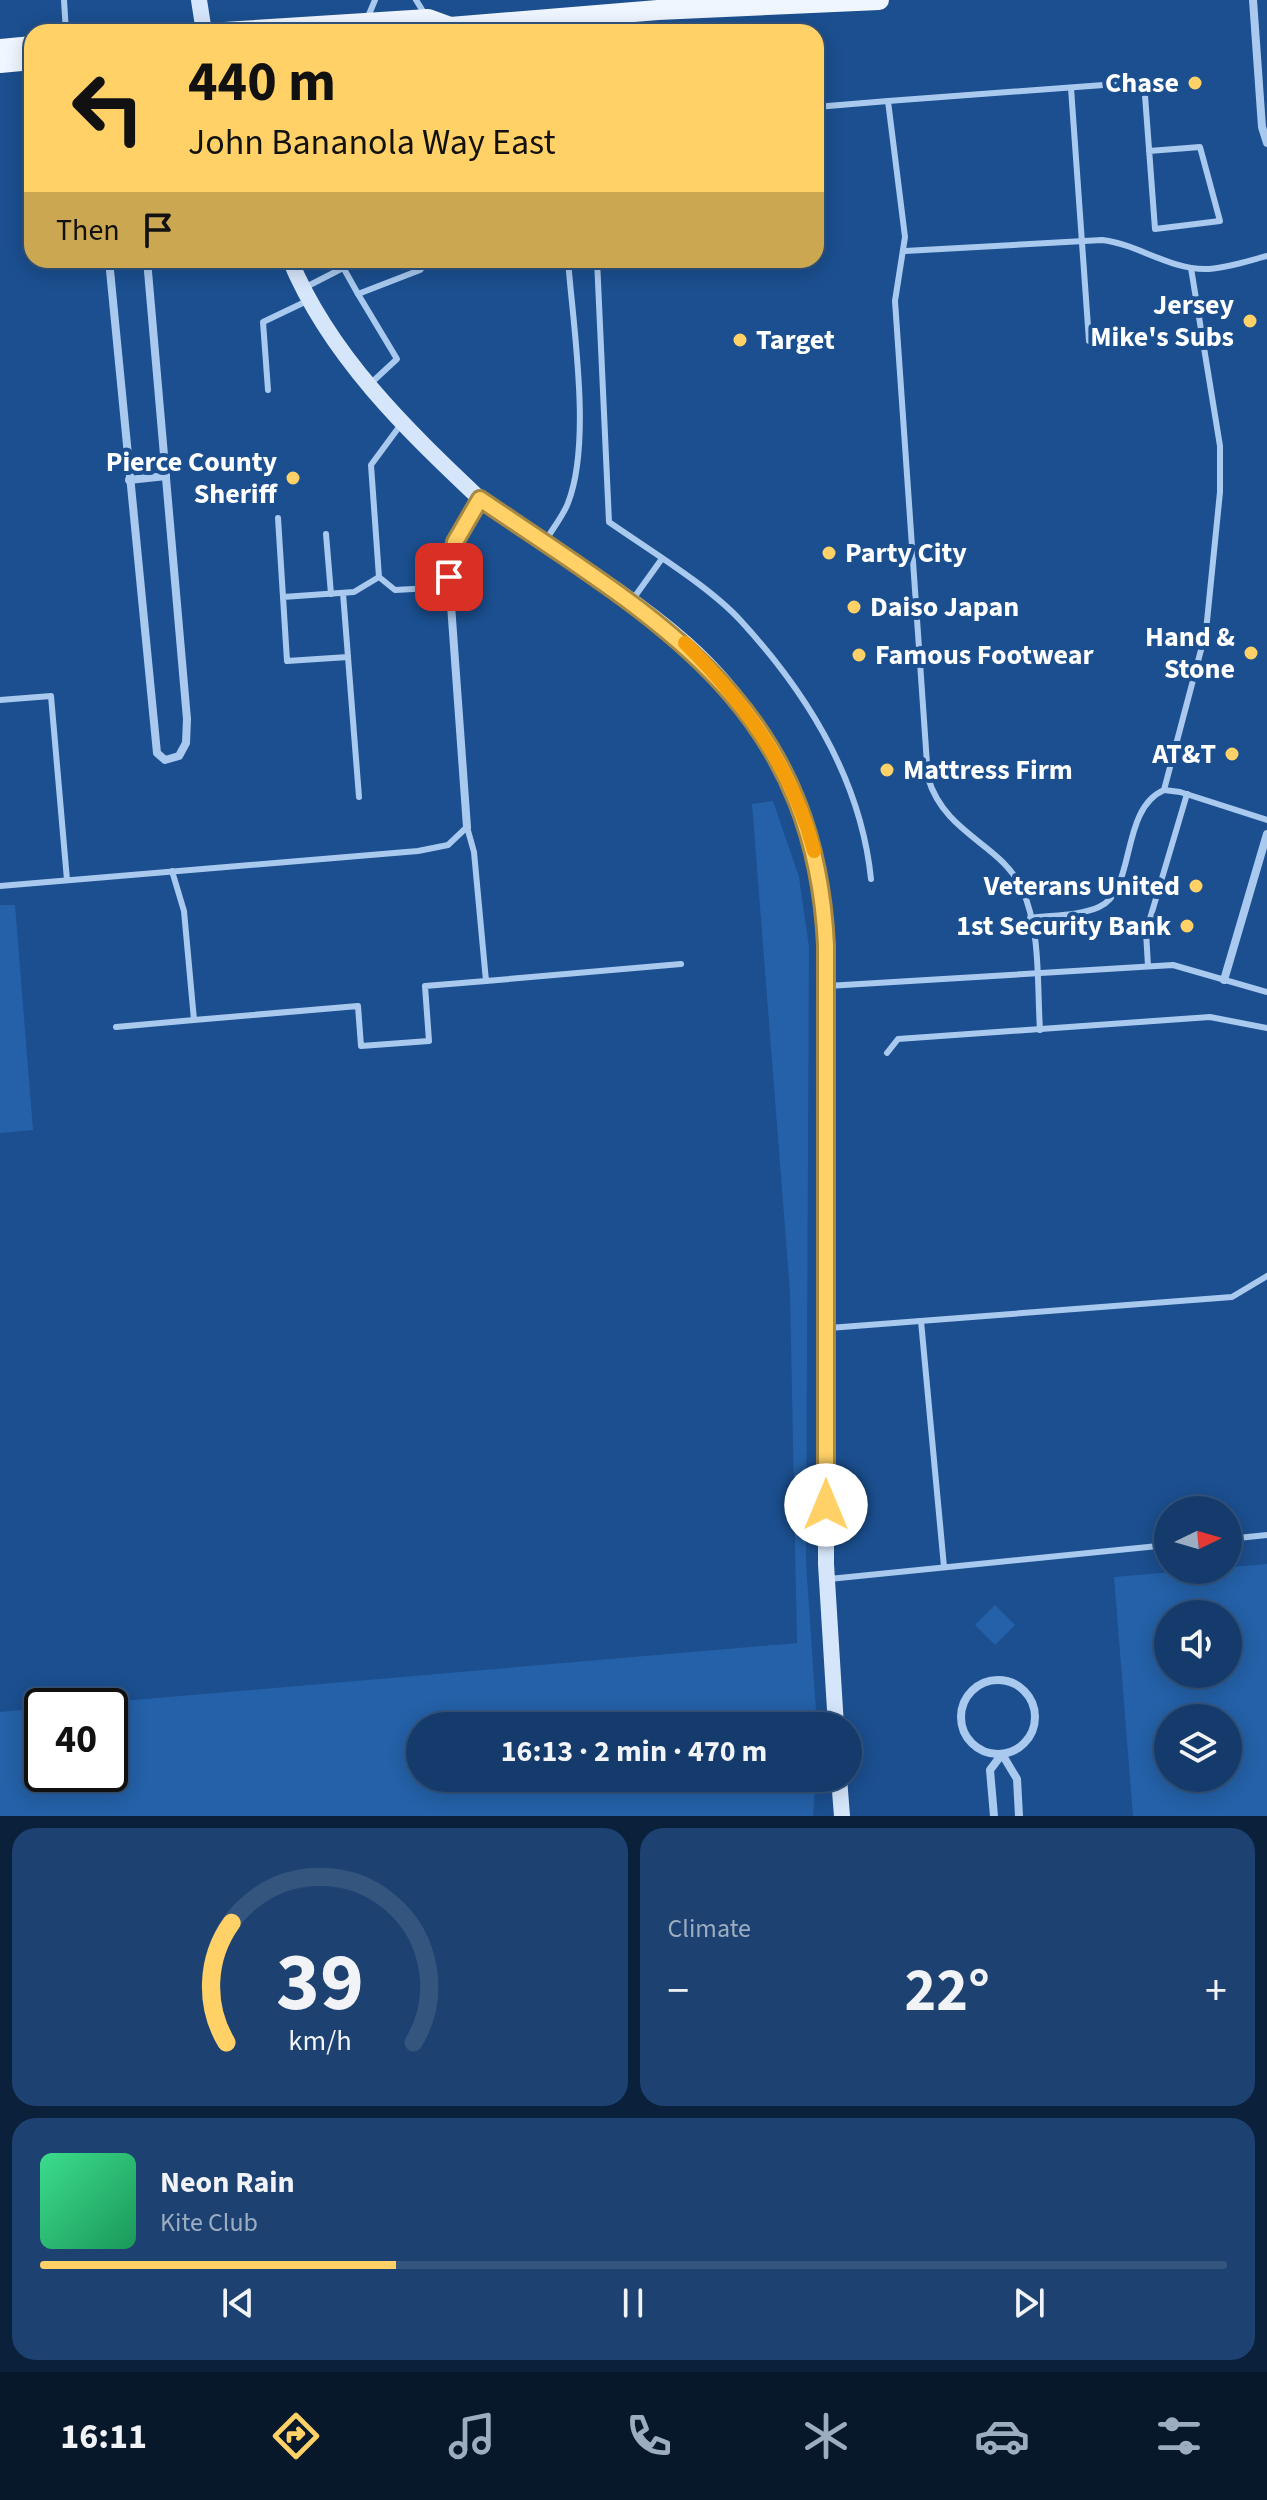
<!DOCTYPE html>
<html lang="en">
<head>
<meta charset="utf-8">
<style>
  body { margin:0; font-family:"Source Sans 3",sans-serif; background:#1d4271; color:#f1f3f6; height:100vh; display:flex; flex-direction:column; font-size:30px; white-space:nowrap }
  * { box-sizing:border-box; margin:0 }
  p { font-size:26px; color:#9dadc1 }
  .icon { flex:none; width:44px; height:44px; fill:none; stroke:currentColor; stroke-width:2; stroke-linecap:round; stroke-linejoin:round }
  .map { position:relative; height:1816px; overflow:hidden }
  .side { display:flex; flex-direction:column; gap:12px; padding:12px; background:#0b203b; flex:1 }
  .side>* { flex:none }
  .banner { position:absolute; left:24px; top:24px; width:800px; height:244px; border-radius:24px; box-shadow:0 4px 20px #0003,0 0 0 2px #33557e; background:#ffd166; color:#111; overflow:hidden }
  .needle { width:52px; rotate:85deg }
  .fabs { position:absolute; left:1154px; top:1496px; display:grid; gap:16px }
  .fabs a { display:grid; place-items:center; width:88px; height:88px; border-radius:50%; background:#143b6b; box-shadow:0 4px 20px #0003,0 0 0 2px #33557e; font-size:40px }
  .speed { position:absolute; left:24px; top:1688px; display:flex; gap:16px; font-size:40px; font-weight:700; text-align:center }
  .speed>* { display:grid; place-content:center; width:104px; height:104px; border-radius:50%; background:#143b6b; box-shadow:0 4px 20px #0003,0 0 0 2px #33557e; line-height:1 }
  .speed .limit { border:4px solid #111; border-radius:12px; background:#fff; color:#111 }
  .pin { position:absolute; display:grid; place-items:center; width:68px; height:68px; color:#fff; margin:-34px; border-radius:16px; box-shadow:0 4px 12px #0006 }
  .me { position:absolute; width:88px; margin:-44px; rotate:0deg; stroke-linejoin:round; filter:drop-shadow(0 0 6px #0008) }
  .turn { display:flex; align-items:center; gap:28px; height:168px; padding:0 32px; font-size:36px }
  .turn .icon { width:104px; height:104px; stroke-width:2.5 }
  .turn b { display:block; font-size:56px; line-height:68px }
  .then { display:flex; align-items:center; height:76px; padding:0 32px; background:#0003; gap:16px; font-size:30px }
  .big { font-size:60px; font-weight:700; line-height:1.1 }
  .side .tile { flex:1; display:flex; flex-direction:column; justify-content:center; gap:12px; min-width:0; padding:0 28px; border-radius:24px; background:#1d4271 }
  .side .dial { align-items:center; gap:0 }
  .dial svg { height:208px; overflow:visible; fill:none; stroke:#33557e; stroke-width:7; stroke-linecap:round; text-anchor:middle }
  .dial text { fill:#f1f3f6; stroke:none }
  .song { display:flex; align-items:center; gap:24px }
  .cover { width:96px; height:96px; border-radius:12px; background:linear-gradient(135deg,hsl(150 70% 55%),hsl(150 70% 35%)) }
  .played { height:8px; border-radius:4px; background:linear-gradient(90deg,#ffd166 30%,#33557e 30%) }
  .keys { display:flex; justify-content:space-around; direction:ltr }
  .heat { display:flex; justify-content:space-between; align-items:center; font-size:44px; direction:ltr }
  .side .tiles { flex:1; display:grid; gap:12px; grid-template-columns:1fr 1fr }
  .tile:last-child { grid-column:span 2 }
  .trip { position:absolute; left:406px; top:1712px; width:456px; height:80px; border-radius:40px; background:#143b6b; box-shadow:0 4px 20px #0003,0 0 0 2px #33557e; font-weight:700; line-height:80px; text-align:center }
  .dock { display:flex; height:128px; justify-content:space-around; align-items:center; background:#08182b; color:#9dadc1 }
  .dock .icon { width:56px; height:56px }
  .dock .active { color:#ffd166 }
  .dock b { font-size:36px; color:#f1f3f6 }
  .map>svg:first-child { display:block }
  .green { fill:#2461a8; fill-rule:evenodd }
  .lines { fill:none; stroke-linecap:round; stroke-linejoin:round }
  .lane { stroke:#a9c9ee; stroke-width:6 }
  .street { stroke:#a9c9ee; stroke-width:8 }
  .secondary { stroke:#d6e6fa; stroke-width:16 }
  .primary { stroke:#f0f6ff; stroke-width:20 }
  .route-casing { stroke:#a68842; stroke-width:20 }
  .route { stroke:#ffd166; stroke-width:14 }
  .slow { stroke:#f59e0b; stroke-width:14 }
  .poi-dot { fill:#ffd166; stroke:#1b4f8f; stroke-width:3 }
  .labels { text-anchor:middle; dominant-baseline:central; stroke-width:8; stroke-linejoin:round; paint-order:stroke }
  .poi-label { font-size:28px; font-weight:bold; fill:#fff; stroke:#1b4f8f; text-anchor:end }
</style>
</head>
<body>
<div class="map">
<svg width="1267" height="1816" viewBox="0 0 1267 1816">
  <rect width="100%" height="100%" fill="#1b4f8f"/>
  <g class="green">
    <polygon points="773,801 799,877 809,947 806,1562 817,1726 420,1726 420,1778 816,1778 813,1816 0,1816 0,1712 42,1708 42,1774 110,1774 110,1706 64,1706 797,1643 790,1292 752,804"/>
    <polygon points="0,905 15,905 33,1130 0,1133"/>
    <path d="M1267,1564V1816H1133L1114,1577ZM1168,1614H1228V1674H1168ZM1168,1718H1228V1778H1168Z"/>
    <polygon points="995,1605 1015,1625 995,1645 975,1625"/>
  </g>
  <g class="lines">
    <g class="lane">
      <polyline points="64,0 66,32"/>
      <polyline points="416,0 426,16"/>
      <polyline points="367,19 375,0"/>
      <polyline points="610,32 620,20"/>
      <polyline points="1071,88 1089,341"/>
      <polyline points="888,101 1144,82 1155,229 1220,221 1200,147 1149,151"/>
      <path d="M816,107L888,101L905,237L895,301L928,778C946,836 1001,843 1022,889C1041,930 1037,985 1040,1030"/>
      <path d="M905,251L1102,240C1137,244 1169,269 1205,269C1225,269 1247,261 1267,256"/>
      <polyline points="339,260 358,294 420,270 429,260"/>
      <path d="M597,260L609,522C649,550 709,586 741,621C807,693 861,781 871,879"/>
      <polyline points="304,288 343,268"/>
      <polyline points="358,294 397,359 370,384"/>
      <polyline points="268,390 263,322 307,301"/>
      <polyline points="402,423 371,465 379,577 395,590 450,587"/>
      <polyline points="278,518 283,597"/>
      <polyline points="326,534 331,594"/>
      <path d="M546,540C553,528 563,516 568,503C592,442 573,326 568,260"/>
      <polyline points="343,593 348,657 287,661 283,597 354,592 379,577"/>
      <polyline points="633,599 661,560"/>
      <polyline points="348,657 359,797"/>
      <polyline points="0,700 51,696 67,880"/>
      <polyline points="1164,790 1180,792 1267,820"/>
      <polyline points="172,871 184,911 194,1020 358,1006 361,1046 429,1041 425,986 486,981"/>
      <polyline points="0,886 418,851 448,845 467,827 474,852 486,981 681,964"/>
      <path d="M1030,918C1052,915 1079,916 1099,907C1137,890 1119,810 1164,790L1206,631L1220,492V446L1191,268"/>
      <polyline points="1148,966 1146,932 1187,794"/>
      <polyline points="827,986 1173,965 1267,992"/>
      <polyline points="116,1027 194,1020"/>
      <polyline points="887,1053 898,1039 1210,1017 1267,1028"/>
      <polyline points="921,1321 944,1567"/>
      <polyline points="829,1328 1232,1297 1267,1276"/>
      <polyline points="1228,1539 1267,1535"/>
      <polyline points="829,1579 1168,1545"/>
    </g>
    <g class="street">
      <polyline points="1253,0 1262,127 1267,143"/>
      <polyline points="109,260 157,753 165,760 179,756 186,743 187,719 147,260"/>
      <polyline points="129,480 166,476"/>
      <polyline points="467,827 449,577 455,542 480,499"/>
      <polyline points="1224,980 1267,834"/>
      <circle cx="998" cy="1717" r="37"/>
      <polyline points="994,1816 990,1770 1002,1754 1017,1779 1019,1816"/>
    </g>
    <g class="secondary">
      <polyline points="199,0 204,32"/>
      <path d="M290,260C330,356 406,429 480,499C548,546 623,589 685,643C772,720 821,830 826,945V1564L836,1726"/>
      <polyline points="839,1778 842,1816"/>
    </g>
    <g class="primary">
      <polyline points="224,32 428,19 450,27"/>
      <polyline points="440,32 450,27 658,10 879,0"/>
      <polyline points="0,49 32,46"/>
      <polyline points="0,63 32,60"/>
    </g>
  </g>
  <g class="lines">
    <defs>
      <path id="route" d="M449,577L455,542L480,499C659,621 814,702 826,945V1505"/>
    </defs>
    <use href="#route" class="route-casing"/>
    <use href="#route" class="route"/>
    <path class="slow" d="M685,643C744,701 793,769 814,851"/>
  </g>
  <g class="poi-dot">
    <circle cx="1195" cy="83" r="8"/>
    <circle cx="1250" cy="321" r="8"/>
    <circle cx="740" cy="340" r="8"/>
    <circle cx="293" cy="478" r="8"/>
    <circle cx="829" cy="553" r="8"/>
    <circle cx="854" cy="607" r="8"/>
    <circle cx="1251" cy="653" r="8"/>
    <circle cx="859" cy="655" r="8"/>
    <circle cx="1232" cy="754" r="8"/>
    <circle cx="887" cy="770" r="8"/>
    <circle cx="1196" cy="886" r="8"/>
    <circle cx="1187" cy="926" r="8"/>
  </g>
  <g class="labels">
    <g class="poi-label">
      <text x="1179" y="83">Chase</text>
      <text x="1234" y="305">Jersey<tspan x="1234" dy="32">Mike's Subs</tspan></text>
      <text x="756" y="340" text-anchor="start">Target</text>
      <text x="277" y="462">Pierce County<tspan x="277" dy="32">Sheriff</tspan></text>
      <text x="845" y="553" text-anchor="start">Party City</text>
      <text x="870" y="607" text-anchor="start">Daiso Japan</text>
      <text x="1235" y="637">Hand &amp;<tspan x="1235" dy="32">Stone</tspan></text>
      <text x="875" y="655" text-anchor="start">Famous Footwear</text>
      <text x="1216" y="754">AT&amp;T</text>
      <text x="903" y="770" text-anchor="start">Mattress Firm</text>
      <text x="1180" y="886">Veterans United</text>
      <text x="1171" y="926">1st Security Bank</text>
    </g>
  </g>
</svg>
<div class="fabs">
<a><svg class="needle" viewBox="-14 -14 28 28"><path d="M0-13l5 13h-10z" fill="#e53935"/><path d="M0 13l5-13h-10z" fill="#9dadc1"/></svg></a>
<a><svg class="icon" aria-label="sound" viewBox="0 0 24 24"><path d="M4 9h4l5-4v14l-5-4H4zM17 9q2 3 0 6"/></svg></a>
<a><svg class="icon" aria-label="layers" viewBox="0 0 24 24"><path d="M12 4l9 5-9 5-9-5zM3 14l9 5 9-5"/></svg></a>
</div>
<div class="speed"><div class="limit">40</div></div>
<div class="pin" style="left:449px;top:577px;background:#d93025"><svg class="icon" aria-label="arrive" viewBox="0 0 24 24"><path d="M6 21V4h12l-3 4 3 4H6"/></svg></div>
<svg class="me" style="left:826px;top:1505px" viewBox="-20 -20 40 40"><circle r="19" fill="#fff"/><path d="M0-13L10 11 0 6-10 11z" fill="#ffd166"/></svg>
<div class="trip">16:13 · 2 min · 470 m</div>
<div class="banner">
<div class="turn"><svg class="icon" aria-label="left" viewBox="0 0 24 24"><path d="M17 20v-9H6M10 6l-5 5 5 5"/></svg><div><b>440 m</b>John Bananola Way East</div></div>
<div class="then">Then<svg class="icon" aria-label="arrive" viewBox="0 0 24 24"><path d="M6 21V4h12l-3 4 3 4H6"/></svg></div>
</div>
</div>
<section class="side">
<div class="tiles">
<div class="tile dial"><svg viewBox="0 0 100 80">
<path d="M14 69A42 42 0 1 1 86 69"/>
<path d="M14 69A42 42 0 0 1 16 23" stroke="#ffd166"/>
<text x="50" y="56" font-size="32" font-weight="700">39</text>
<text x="50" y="72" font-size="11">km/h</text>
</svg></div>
<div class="tile"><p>Climate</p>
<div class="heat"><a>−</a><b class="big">22°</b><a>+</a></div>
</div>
<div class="tile">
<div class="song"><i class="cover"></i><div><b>Neon Rain</b><p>Kite Club</p></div></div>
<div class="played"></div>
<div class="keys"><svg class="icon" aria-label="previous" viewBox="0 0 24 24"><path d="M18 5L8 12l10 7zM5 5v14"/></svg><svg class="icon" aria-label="pause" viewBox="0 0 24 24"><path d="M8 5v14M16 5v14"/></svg><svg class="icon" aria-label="next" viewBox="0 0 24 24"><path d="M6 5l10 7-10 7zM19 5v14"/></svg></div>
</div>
</div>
</section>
<nav class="dock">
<b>16:11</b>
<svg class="icon active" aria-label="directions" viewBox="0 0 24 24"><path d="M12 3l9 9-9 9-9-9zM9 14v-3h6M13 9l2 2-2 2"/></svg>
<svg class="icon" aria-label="music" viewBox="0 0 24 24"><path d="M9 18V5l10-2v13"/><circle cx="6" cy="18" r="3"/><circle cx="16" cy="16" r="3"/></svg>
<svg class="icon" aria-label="phone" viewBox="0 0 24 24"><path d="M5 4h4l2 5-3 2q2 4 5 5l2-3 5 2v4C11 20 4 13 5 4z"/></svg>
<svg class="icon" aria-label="climate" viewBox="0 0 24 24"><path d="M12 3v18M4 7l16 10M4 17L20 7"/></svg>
<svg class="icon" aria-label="car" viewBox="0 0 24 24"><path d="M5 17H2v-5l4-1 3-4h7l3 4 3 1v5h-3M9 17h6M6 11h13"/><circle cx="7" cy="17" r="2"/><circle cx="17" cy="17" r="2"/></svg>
<svg class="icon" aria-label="filters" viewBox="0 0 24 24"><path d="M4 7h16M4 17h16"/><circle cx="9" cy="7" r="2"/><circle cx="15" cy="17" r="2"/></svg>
</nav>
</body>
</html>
